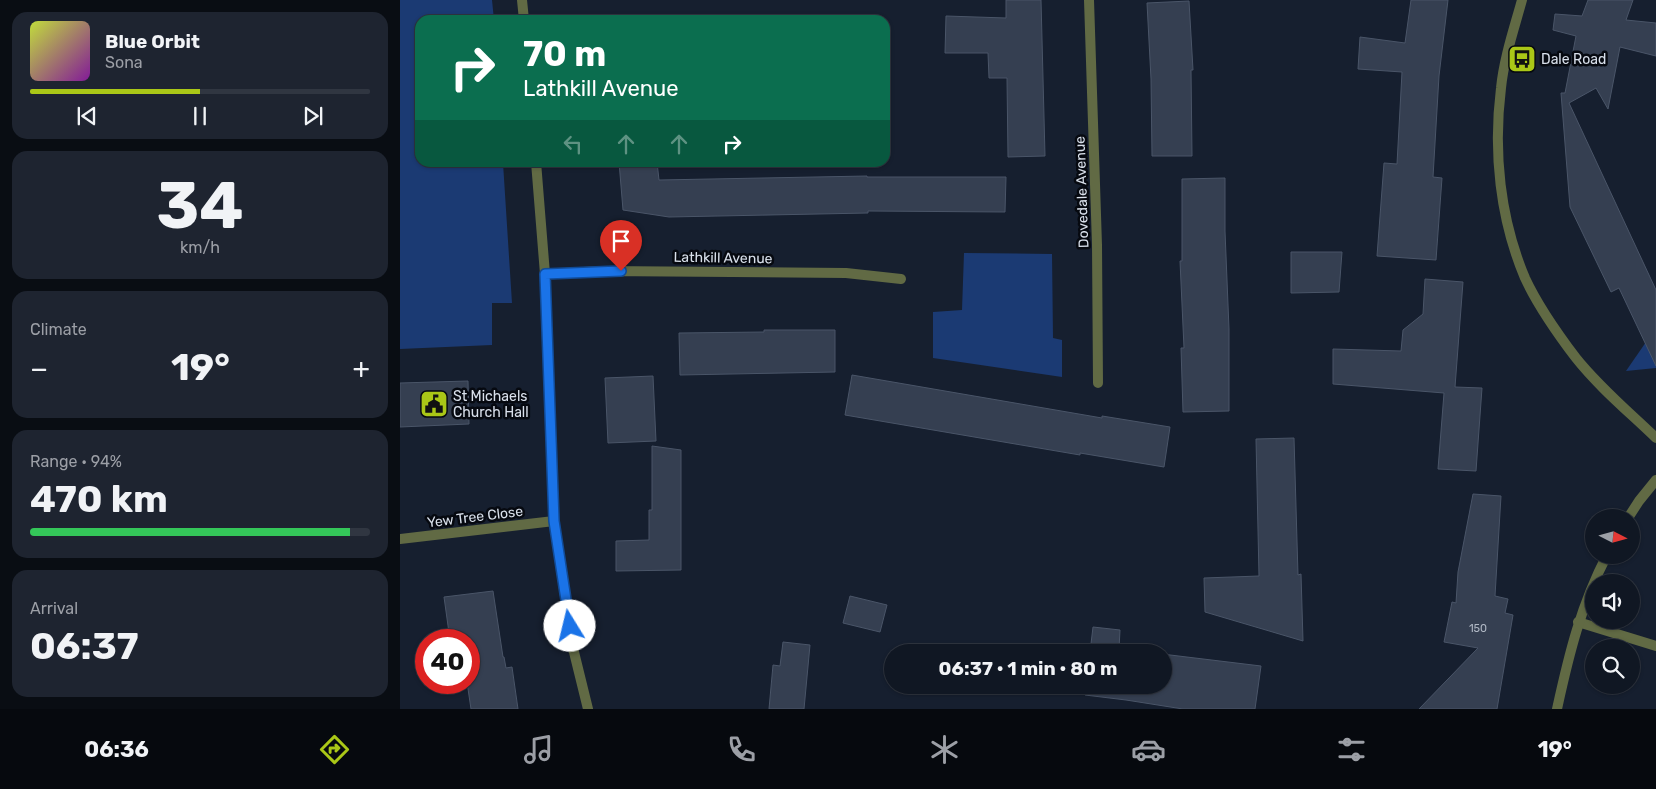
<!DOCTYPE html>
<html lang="en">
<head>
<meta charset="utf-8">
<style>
  body { margin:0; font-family:Rubik,sans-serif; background:#1e2430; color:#f1f3f6; height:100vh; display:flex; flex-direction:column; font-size:19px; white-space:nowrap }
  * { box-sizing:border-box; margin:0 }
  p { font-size:16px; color:#9c9fa6 }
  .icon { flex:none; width:28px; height:28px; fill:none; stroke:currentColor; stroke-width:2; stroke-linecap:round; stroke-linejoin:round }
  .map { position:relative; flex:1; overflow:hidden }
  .drawer { display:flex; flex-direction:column; gap:12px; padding:12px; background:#090d13; width:400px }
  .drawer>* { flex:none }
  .top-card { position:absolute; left:15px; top:15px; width:475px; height:152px; border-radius:15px; box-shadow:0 1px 4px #0004,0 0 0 1px #303641; background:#0b6e4f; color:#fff; overflow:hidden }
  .needle { width:32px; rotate:96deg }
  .buttons { position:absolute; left:1185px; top:509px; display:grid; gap:10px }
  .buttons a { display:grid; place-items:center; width:55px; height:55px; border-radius:50%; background:#101723; box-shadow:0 1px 4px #0004,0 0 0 1px #303641; font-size:25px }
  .speed { position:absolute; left:15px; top:629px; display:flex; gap:10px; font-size:25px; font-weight:700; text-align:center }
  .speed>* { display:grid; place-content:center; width:65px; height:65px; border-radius:50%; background:#101723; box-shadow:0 1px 4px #0004,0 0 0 1px #303641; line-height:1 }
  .speed .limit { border:8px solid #d22; background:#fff; color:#111 }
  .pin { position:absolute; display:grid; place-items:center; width:42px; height:42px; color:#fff; margin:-51px -21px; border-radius:50% 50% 50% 0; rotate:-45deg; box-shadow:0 0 5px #0007 }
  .pin .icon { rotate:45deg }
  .me { position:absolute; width:55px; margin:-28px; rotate:351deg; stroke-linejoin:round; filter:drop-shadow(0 0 4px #0008) }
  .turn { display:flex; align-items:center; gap:18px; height:105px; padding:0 25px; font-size:22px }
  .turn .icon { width:65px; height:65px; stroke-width:2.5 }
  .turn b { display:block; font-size:35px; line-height:42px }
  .lanes { display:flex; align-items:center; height:48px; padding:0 25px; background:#0003; justify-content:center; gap:25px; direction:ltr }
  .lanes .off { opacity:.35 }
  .big { font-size:38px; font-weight:700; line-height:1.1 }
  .drawer .tile { flex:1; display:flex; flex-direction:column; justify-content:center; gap:8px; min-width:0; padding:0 18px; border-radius:15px; background:#1e2430 }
  .drawer .dial { align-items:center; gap:0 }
  .dial b { font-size:65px; line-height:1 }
  .song { display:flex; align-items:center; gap:15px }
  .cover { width:60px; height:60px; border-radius:8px; background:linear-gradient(135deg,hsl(70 70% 55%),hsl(290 70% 35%)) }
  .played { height:5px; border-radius:2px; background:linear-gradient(90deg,#aac717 50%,#303641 50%) }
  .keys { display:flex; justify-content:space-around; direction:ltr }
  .heat { display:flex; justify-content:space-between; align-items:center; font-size:28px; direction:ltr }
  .charge { height:8px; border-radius:4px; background:linear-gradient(90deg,#34c759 94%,#303641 0) }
  .trip { position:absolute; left:484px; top:644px; width:288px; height:50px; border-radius:25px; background:#101723; box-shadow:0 1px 4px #0004,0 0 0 1px #303641; font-weight:700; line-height:50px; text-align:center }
  .dock { display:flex; height:80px; justify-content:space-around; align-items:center; background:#06090e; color:#9c9fa6 }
  .dock .icon { width:35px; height:35px }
  .dock .selected { color:#aac717 }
  .dock b { font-size:22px; color:#f1f3f6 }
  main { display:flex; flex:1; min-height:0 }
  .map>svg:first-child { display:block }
  .green { fill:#1b3a73 }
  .building { fill:#353f51; stroke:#4a5568 }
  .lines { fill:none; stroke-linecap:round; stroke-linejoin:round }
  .minor { stroke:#616a44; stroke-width:10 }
  .tertiary { stroke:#616a44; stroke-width:10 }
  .route-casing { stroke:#114b97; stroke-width:12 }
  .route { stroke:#1a73e8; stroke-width:9 }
  .labels { text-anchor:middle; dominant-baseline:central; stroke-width:5; stroke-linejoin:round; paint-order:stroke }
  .number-label { font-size:11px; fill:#b0b8c4 }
  .poi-label { font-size:14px; fill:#d9e0eb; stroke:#060910; text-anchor:start }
  .street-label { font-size:14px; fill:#d9e0eb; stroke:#060910 }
</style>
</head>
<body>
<main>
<section class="drawer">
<div class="tile">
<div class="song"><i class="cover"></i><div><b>Blue Orbit</b><p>Sona</p></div></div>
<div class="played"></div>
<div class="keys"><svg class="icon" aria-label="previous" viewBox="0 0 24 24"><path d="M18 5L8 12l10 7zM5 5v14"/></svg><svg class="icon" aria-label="pause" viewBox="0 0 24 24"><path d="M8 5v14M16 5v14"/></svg><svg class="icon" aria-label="next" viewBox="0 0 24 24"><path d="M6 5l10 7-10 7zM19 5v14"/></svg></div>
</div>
<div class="tile dial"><b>34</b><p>km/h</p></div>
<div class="tile"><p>Climate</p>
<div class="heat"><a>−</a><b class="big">19°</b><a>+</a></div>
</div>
<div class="tile"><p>Range · 94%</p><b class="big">470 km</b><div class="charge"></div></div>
<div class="tile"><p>Arrival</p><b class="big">06:37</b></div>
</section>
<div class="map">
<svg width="1256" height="709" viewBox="0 0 1256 709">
  <rect width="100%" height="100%" fill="#161f2f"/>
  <g class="green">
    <polygon points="0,0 92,0 94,20 20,20 20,162 103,163 112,303 92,303 92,345 0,349"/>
    <polygon points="564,253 652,254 653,338 662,340 662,377 533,358 533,312 562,310"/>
    <polygon points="1256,334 1256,368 1226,371 1246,342"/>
  </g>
  <g class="building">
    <polygon points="606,0 641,0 645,156 608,157 607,78 589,78 588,53 545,53 546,16 606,18"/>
    <polygon points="1011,0 1048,0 1039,76 1033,177 1042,178 1036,260 977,256 984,163 997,164 1002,72 958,69 960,37 1005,43"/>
    <polygon points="1188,0 1233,0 1226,20 1256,23 1256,56 1220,47 1208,109 1196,88 1169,103 1256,290 1256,366 1219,288 1211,292 1170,207 1161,93 1165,93 1176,36 1153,30 1155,14 1182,16"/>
    <polygon points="789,1 793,70 791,70 792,156 752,156 751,79 747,3"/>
    <polygon points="219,162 257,162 259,180 467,176 467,177 606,177 605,212 468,211 468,213 269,217 223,210"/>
    <polygon points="825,178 825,231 829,329 829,411 783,412 781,348 784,348 780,261 782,261 782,179"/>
    <polygon points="891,252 942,252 939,292 891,293"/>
    <polygon points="1025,279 1063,282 1055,387 1082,388 1076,471 1038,469 1044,393 933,384 933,349 1001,351 1003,330 1023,314"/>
    <polygon points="364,330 435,330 435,372 280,375 279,333 364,332"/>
    <polygon points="452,375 702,418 702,416 770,427 764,467 680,453 680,455 445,415"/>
    <polygon points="253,376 256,441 208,443 205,378"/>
    <polygon points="68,381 69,424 0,427 0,383"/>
    <polygon points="894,438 898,575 901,574 903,641 805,612 804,578 859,576 856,439"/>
    <polygon points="252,446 281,450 281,570 216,571 216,541 249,540 249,510 252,510"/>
    <polygon points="1073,494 1101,496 1095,596 1108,599 1105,613 1113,615 1097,709 1019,709 1078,648 1044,642 1052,602 1056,603 1058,572"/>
    <polygon points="93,591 103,657 104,657 106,668 112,667 118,709 71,709 67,682 69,682 69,640 50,640 44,597"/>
    <polygon points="450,596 487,605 480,632 443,623"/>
    <polygon points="693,627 720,630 719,649 749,652 690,652"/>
    <polygon points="383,642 410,645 404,709 369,709 373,665 380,666"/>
    <polygon points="762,654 861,666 855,709 783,709 726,700 685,695 686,685 762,685"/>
  </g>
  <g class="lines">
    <g class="minor">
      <polyline points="689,0 697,245 698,383"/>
      <path d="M1122,0C1114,29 1104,58 1101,88C1093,152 1100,219 1125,278C1138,306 1157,333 1176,358C1199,387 1229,412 1256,438"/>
      <polyline points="145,274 203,271 446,273 501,279"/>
      <polyline points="1228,518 1239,501 1256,480"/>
      <polyline points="0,539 154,521"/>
      <polyline points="1178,622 1256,646"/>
      <path d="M1157,709C1169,654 1181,605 1207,555"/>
    </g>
    <g class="tertiary">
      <polyline points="122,0 124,20"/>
      <polyline points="136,162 145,274 154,521 172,644 188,709"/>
    </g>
  </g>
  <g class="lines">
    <defs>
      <polyline id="route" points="170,626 154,521 145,274 221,271"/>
    </defs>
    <use href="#route" class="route-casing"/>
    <use href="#route" class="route"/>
  </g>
  <defs>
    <symbol id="bus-square" viewBox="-11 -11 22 22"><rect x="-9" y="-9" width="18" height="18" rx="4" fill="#aac717" stroke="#060910"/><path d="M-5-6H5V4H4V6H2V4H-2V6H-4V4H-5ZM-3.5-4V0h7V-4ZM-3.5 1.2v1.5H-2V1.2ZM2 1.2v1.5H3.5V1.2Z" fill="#111"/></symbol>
    <symbol id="civic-square" viewBox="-11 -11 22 22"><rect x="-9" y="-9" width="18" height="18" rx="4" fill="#aac717" stroke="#060910"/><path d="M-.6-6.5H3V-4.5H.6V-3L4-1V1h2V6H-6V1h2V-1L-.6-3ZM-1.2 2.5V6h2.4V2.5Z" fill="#111"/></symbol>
  </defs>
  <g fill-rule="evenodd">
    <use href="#bus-square" x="1106" y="43" width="32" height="32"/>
    <use href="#civic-square" x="18" y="388" width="32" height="32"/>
  </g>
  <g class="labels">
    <g class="number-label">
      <text x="1078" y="628">150</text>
    </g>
    <g class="poi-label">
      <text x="1141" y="59">Dale Road</text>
      <text x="53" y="396">St Michaels<tspan x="53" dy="16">Church Hall</tspan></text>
    </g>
    <g class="street-label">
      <text transform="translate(682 192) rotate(-92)">Dovedale Avenue</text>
      <text transform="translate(323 258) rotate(1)">Lathkill Avenue</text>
      <text transform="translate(75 517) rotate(-7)">Yew Tree Close</text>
    </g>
  </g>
</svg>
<div class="buttons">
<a><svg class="needle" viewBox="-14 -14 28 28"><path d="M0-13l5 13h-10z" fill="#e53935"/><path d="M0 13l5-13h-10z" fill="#9c9fa6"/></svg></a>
<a><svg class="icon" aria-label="sound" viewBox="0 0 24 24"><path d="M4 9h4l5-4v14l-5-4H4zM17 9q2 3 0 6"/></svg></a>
<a><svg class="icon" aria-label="search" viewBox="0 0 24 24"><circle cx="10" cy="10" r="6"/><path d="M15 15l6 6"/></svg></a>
</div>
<div class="speed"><div class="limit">40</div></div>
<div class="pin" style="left:221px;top:271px;background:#d93025"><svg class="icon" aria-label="arrive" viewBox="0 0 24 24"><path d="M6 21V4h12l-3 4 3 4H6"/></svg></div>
<svg class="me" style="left:170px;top:626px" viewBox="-20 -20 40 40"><circle r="19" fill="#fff"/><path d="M0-13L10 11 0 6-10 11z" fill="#1a73e8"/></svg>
<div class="trip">06:37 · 1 min · 80 m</div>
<div class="top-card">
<div class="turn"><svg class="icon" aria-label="right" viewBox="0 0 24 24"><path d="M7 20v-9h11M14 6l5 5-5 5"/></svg><div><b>70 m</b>Lathkill Avenue</div></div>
<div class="lanes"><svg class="icon off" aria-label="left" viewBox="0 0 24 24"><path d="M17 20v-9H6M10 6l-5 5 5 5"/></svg><svg class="icon off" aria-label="ahead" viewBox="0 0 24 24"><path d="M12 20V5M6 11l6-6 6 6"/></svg><svg class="icon off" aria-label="ahead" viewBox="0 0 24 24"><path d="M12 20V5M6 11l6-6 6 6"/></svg><svg class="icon" aria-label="right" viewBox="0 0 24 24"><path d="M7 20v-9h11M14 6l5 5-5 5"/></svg></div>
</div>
</div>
</main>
<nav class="dock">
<b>06:36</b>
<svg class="icon selected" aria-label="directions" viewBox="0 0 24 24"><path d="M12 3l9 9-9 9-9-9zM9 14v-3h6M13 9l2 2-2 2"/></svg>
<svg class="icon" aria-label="music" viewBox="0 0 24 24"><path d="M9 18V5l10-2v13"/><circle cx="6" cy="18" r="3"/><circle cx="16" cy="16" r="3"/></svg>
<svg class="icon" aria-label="phone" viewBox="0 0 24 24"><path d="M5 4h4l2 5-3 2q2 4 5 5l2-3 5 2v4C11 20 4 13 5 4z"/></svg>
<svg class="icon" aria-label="climate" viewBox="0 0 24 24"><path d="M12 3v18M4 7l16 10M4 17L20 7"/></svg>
<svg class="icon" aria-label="car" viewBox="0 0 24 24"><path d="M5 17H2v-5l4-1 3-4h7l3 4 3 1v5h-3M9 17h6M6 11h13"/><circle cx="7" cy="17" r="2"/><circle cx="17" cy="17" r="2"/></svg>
<svg class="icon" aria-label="filters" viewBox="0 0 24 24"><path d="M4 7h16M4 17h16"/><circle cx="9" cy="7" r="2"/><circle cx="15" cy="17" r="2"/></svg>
<b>19°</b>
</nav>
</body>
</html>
